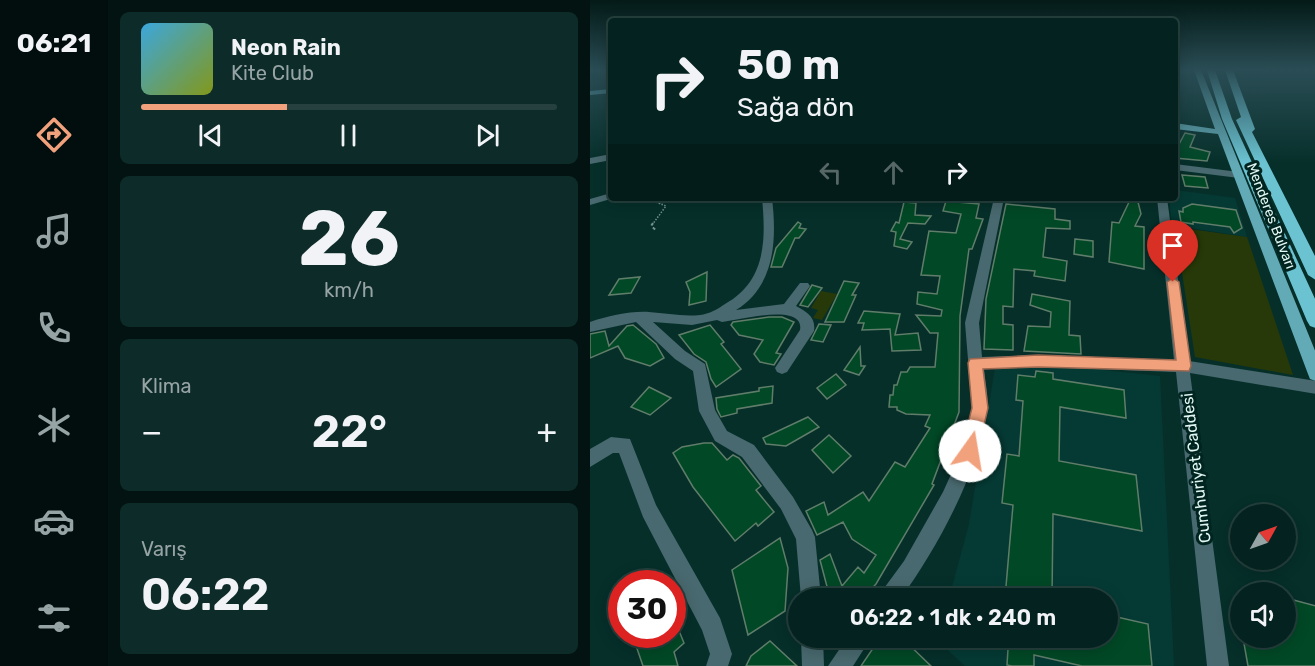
<!DOCTYPE html>
<html lang="tr">
<head>
<meta charset="utf-8">
<style>
  body { margin:0; font-family:Rubik,sans-serif; background:#0d2b29; color:#f1f3f6; height:100vh; display:flex; flex-direction:column; font-size:22px; white-space:nowrap }
  * { box-sizing:border-box; margin:0 }
  p { font-size:20px; color:#97a4a5 }
  .icon { flex:none; width:33px; height:33px; fill:none; stroke:currentColor; stroke-width:2; stroke-linecap:round; stroke-linejoin:round }
  .map { position:relative; flex:1; overflow:hidden }
  .sheet { display:flex; flex-direction:column; gap:12px; padding:12px; background:#021312; width:482px }
  .sheet>* { flex:none }
  .guide { position:absolute; left:18px; top:18px; width:570px; height:183px; border-radius:6px; box-shadow:0 3px 15px #0003,0 0 0 2px #25403e; background:#042320; color:#f1f3f6; overflow:hidden }
  .needle { width:39px; rotate:50deg }
  .fabs { position:absolute; left:640px; top:504px; display:grid; gap:12px }
  .fabs a { display:grid; place-items:center; width:66px; height:66px; border-radius:50%; background:#042320; box-shadow:0 3px 15px #0003,0 0 0 2px #25403e; font-size:30px }
  .speed { position:absolute; left:18px; top:570px; display:flex; gap:12px; font-size:30px; font-weight:700; text-align:center }
  .speed>* { display:grid; place-content:center; width:78px; height:78px; border-radius:50%; background:#042320; box-shadow:0 3px 15px #0003,0 0 0 2px #25403e; line-height:1 }
  .speed .limit { border:9px solid #d22; background:#fff; color:#111 }
  .pin { position:absolute; display:grid; place-items:center; width:51px; height:51px; color:#fff; margin:-62px -26px; border-radius:50% 50% 50% 0; rotate:-45deg; box-shadow:0 0 6px #0007 }
  .pin .icon { rotate:45deg }
  .me { position:absolute; width:66px; margin:-33px; rotate:13deg; stroke-linejoin:round; filter:drop-shadow(0 0 4px #0008) }
  .turn { display:flex; align-items:center; gap:21px; height:126px; padding:0 30px; font-size:27px }
  .turn .icon { width:78px; height:78px; stroke-width:2.5 }
  .turn b { display:block; font-size:42px; line-height:51px }
  .lanes { display:flex; align-items:center; height:57px; padding:0 30px; background:#0003; justify-content:center; gap:30px; direction:ltr }
  .lanes .off { opacity:.35 }
  .big { font-size:45px; font-weight:600; line-height:1.1 }
  .sheet .widget { flex:1; display:flex; flex-direction:column; justify-content:center; gap:9px; min-width:0; padding:0 21px; border-radius:9px; background:#0d2b29 }
  .sheet .dial { align-items:center; gap:0 }
  .dial b { font-size:78px; line-height:1 }
  .song { display:flex; align-items:center; gap:18px }
  .cover { width:72px; height:72px; border-radius:9px; background:linear-gradient(135deg,hsl(200 70% 55%),hsl(70 70% 35%)) }
  .played { height:6px; border-radius:3px; background:linear-gradient(90deg,#f1a17c 35%,#25403e 35%) }
  .keys { display:flex; justify-content:space-around; direction:ltr }
  .heat { display:flex; justify-content:space-between; align-items:center; font-size:33px; direction:ltr }
  .trip { position:absolute; left:198px; top:588px; width:330px; height:60px; border-radius:30px; background:#042320; box-shadow:0 3px 15px #0003,0 0 0 2px #25403e; font-weight:600; line-height:60px; text-align:center }
  main { display:flex; flex:1; min-height:0 }
  .menu { display:flex; flex-direction:column; width:108px; justify-content:space-around; align-items:center; background:#020e0d; color:#97a4a5 }
  .menu .icon { width:42px; height:42px }
  .menu .active { color:#f1a17c }
  .menu b { font-size:27px; color:#f1f3f6 }
  .map>svg:first-child { display:block }
  .built { fill:#053a34 }
  .green { fill:#273908 }
  .building { fill:#004826; stroke:#607d6a; stroke-width:1.5 }
  .lines { fill:none; stroke-linecap:round; stroke-linejoin:round }
  .path-far1 { stroke:#74938f; stroke-width:1.5; stroke-dasharray:1.5 1.5; stroke-linecap:butt }
  .path { stroke:#74938f; stroke-width:2; stroke-dasharray:3 3; stroke-linecap:butt }
  .minor { fill:#48696f; fill-rule:evenodd }
  .major { fill:#62aab6; fill-rule:evenodd }
  .highway { fill:#6bc3d2; fill-rule:evenodd }
  .route { fill:#f1a17c; stroke:#9d6951; stroke-width:1.5 }
  .labels { text-anchor:middle; dominant-baseline:central; stroke-width:6; stroke-linejoin:round; paint-order:stroke }
  .far-street-label { font-size:14px; fill:#e2f7f3; stroke:#002520 }
  .street-label { font-size:16px; fill:#e2f7f3; stroke:#002520 }
</style>
</head>
<body>
<main>
<nav class="menu">
<b>06:21</b>
<svg class="icon active" aria-label="directions" viewBox="0 0 24 24"><path d="M12 3l9 9-9 9-9-9zM9 14v-3h6M13 9l2 2-2 2"/></svg>
<svg class="icon" aria-label="music" viewBox="0 0 24 24"><path d="M9 18V5l10-2v13"/><circle cx="6" cy="18" r="3"/><circle cx="16" cy="16" r="3"/></svg>
<svg class="icon" aria-label="phone" viewBox="0 0 24 24"><path d="M5 4h4l2 5-3 2q2 4 5 5l2-3 5 2v4C11 20 4 13 5 4z"/></svg>
<svg class="icon" aria-label="climate" viewBox="0 0 24 24"><path d="M12 3v18M4 7l16 10M4 17L20 7"/></svg>
<svg class="icon" aria-label="car" viewBox="0 0 24 24"><path d="M5 17H2v-5l4-1 3-4h7l3 4 3 1v5h-3M9 17h6M6 11h13"/><circle cx="7" cy="17" r="2"/><circle cx="17" cy="17" r="2"/></svg>
<svg class="icon" aria-label="filters" viewBox="0 0 24 24"><path d="M4 7h16M4 17h16"/><circle cx="9" cy="7" r="2"/><circle cx="15" cy="17" r="2"/></svg>
</nav>
<section class="sheet">
<div class="widget">
<div class="song"><i class="cover"></i><div><b>Neon Rain</b><p>Kite Club</p></div></div>
<div class="played"></div>
<div class="keys"><svg class="icon" aria-label="previous" viewBox="0 0 24 24"><path d="M18 5L8 12l10 7zM5 5v14"/></svg><svg class="icon" aria-label="pause" viewBox="0 0 24 24"><path d="M8 5v14M16 5v14"/></svg><svg class="icon" aria-label="next" viewBox="0 0 24 24"><path d="M6 5l10 7-10 7zM19 5v14"/></svg></div>
</div>
<div class="widget dial"><b>26</b><p>km/h</p></div>
<div class="widget"><p>Klima</p>
<div class="heat"><a>−</a><b class="big">22°</b><a>+</a></div>
</div>
<div class="widget"><p>Varış</p><b class="big">06:22</b></div>
</section>
<div class="map">
<svg width="726" height="666" viewBox="0 0 726 666">
  <rect width="100%" height="100%" fill="#062f2a"/>
  <g class="built">
    <polygon points="585,190 645,198 657,237 582,225 579,198 585,198"/>
    <polygon points="483,367 570,376 584,666 375,666 349,642 350,638 518,638 518,598 359,598 379,524 405,368"/>
  </g>
  <g class="green">
    <polygon points="585,227 657,237 703,375 605,357"/>
    <polygon points="231,291 247,294 232,320 223,318 228,310 221,308"/>
  </g>
  <g class="building">
    <polygon points="595,133 605,135 600,147 620,152 617,161 585,158 585,146 588,146"/>
    <polygon points="592,175 615,177 618,188 595,186"/>
    <polygon points="541,198 547,198 551,214 545,226 554,227 554,269 519,262 522,222 529,223"/>
    <polygon points="356,201 389,204 386,218 393,219 382,249 379,249 370,316 369,412 342,484 344,485 286,584 273,598 240,598 230,560 240,554 252,586 268,567 274,573 286,555 262,539 253,522 227,535 216,511 234,502 238,515 273,492 279,501 305,462 315,467 340,428 335,426 340,415 316,414 307,410 307,407 299,407 300,395 303,395 304,385 307,385 311,372 317,372 320,367 345,367 348,333 340,333 326,315 351,316 352,310 327,304 328,292 347,294 350,276 331,275 339,231 366,233 371,214 353,211"/>
    <polygon points="314,202 326,203 325,215 341,216 335,224 318,223 310,239 322,242 317,249 304,246 306,232 301,231 306,222 309,223"/>
    <polygon points="416,204 465,209 465,219 480,221 480,229 456,228 453,257 477,261 475,281 444,276 445,271 424,269 423,307 413,306 413,324 423,325 423,350 394,349 396,299"/>
    <polygon points="602,204 646,210 652,228 644,233 640,227 603,222 603,224 591,222 589,211 593,212 593,208"/>
    <polygon points="208,222 211,224 209,228 216,229 209,238 205,238 192,267 181,267 186,248"/>
    <polygon points="485,239 503,241 503,257 484,254"/>
    <polygon points="117,272 116,301 99,305 100,292 96,282"/>
    <polygon points="50,277 41,293 19,295 29,279"/>
    <polygon points="254,281 269,283 262,295 266,295 254,322 235,322"/>
    <polygon points="222,285 232,288 218,307 210,305"/>
    <polygon points="442,294 480,301 479,335 490,336 491,354 434,351 438,326 460,327 461,312 440,305"/>
    <polygon points="274,311 310,314 305,335 328,333 331,350 302,351 300,329 272,330 274,323 268,323"/>
    <polygon points="179,317 192,317 204,322 186,353 191,354 184,365 170,362 164,354 173,340 149,335 141,325 143,322"/>
    <polygon points="229,324 241,325 233,342 221,340"/>
    <polygon points="43,325 66,344 74,358 60,366 35,358 28,346 0,358 0,334 15,331 19,346 37,326"/>
    <polygon points="120,325 134,342 131,344 151,369 126,387 121,379 116,362 104,354 89,335"/>
    <polygon points="270,347 271,366 275,366 269,375 254,370"/>
    <polygon points="446,371 463,373 463,379 534,390 536,418 470,407 469,461 546,475 552,531 463,514 462,598 415,598 423,505 412,503 417,454 429,456 433,401 426,400 428,375 445,377"/>
    <polygon points="246,374 256,385 237,399 227,388"/>
    <polygon points="183,386 182,403 147,409 147,413 131,417 127,409 126,398 169,391 169,388"/>
    <polygon points="59,387 81,398 60,415 41,407"/>
    <polygon points="218,417 229,427 196,446 176,444 173,438"/>
    <polygon points="239,435 261,456 243,473 222,450"/>
    <polygon points="114,443 122,443 137,460 143,455 149,458 171,486 166,490 184,512 168,526 166,523 145,541 103,487 83,453 92,447"/>
    <polygon points="190,538 198,568 195,611 158,635 142,570"/>
    <polygon points="696,598 726,606 726,666 658,666 653,638 696,638"/>
    <polygon points="518,615 558,624 562,666 492,666 444,655 444,666 422,666 417,665 418,649 385,641 385,638 518,638"/>
    <polygon points="83,616 94,643 84,652 88,666 53,666 42,634 82,634"/>
    <polygon points="290,638 312,638 341,666 271,666"/>
    <polygon points="180,641 207,666 156,666 161,656"/>
  </g>
  <g class="lines">
    <g class="path-far1">
      <polyline points="69,203 81,201"/>
      <polyline points="62,225 76,206 63,201"/>
    </g>
    <polyline class="path" points="63,223 61,226 67,231"/>
    <g class="minor">
      <polygon points="21,154 21,160 0,164 0,158"/>
      <polygon points="585,164 649,172 654,175 649,178 585,170"/>
      <polygon points="21,193 21,198 24,198 0,205 0,199"/>
      <path d="M172,198H182C187,240 185,286 146,310L194,304L210,283H218L220,286L206,306C217,312 226,317 224,331L197,372L192,374L187,372L185,368L210,330C215,302 148,320 132,322L127,320L102,325L63,322L95,351L115,364L125,410L137,431L164,445L203,497L222,530L225,537L231,598H211L206,539L191,509L152,457L125,441L109,411L103,371L85,359L46,322L0,332V322C19,316 39,311 59,312C76,313 93,317 110,315C119,314 128,309 135,304C176,281 176,240 172,198Z"/>
      <path d="M404,198H414L389,323L392,357L448,355L584,360L567,198H577L599,361L726,381V394L600,373L639,666H617L586,372L448,367L394,369C395,382 399,397 397,410C390,470 346,550 311,598H289L292,591L314,561L353,492L372,450L382,408L375,323Z"/>
      <polygon points="21,437 40,439 66,505 130,618 142,654 138,666 116,666 120,654 112,630 53,517 29,453 23,453 0,467 0,449"/>
      <polygon points="211,638 233,638 234,666 212,666"/>
      <polygon points="257,638 281,638 263,666 238,666"/>
    </g>
    <g class="major">
      <polygon points="604,70 611,70 726,353 726,381 720,379 718,374 628,134 585,129 585,123 625,129"/>
      <polygon points="21,89 21,93 0,95 0,91"/>
    </g>
    <g class="highway">
      <polygon points="617,70 625,70 642,119 726,301 726,328 720,326 717,321 632,119"/>
      <polygon points="635,70 643,70 665,129 662,132 726,258 726,280 718,275 646,120 651,117"/>
    </g>
  </g>
  <linearGradient id="sky" x2="0" y2="1"><stop stop-color="#031a17"/><stop offset="0.43" stop-color="#2a4d55"/><stop offset="1" stop-color="#2a4d55" stop-opacity="0"/></linearGradient>
  <rect width="726" height="163" fill="url(#sky)"/>
  <polygon class="route" points="583,278 589,282 601,366 599,371 448,367 393,369 398,408 388,451 386,457 380,459 374,457 371,451 382,408 378,363 380,359 448,355 586,360 577,282"/>
  <g class="labels">
    <g class="far-street-label">
      <text transform="translate(681 216) rotate(69)">Menderes Bulvarı</text>
    </g>
    <g class="street-label">
      <text transform="translate(606 468) rotate(-97)">Cumhuriyet Caddesi</text>
    </g>
  </g>
</svg>
<div class="fabs">
<a><svg class="needle" viewBox="-14 -14 28 28"><path d="M0-13l5 13h-10z" fill="#e53935"/><path d="M0 13l5-13h-10z" fill="#97a4a5"/></svg></a>
<a><svg class="icon" aria-label="sound" viewBox="0 0 24 24"><path d="M4 9h4l5-4v14l-5-4H4zM17 9q2 3 0 6"/></svg></a>
</div>
<div class="speed"><div class="limit">30</div></div>
<div class="pin" style="left:583px;top:282px;background:#d93025"><svg class="icon" aria-label="arrive" viewBox="0 0 24 24"><path d="M6 21V4h12l-3 4 3 4H6"/></svg></div>
<svg class="me" style="left:380px;top:451px" viewBox="-20 -20 40 40"><circle r="19" fill="#fff"/><path d="M0-13L10 11 0 6-10 11z" fill="#f1a17c"/></svg>
<div class="trip">06:22 · 1 dk · 240 m</div>
<div class="guide">
<div class="turn"><svg class="icon" aria-label="right" viewBox="0 0 24 24"><path d="M7 20v-9h11M14 6l5 5-5 5"/></svg><div><b>50 m</b>Sağa dön</div></div>
<div class="lanes"><svg class="icon off" aria-label="left" viewBox="0 0 24 24"><path d="M17 20v-9H6M10 6l-5 5 5 5"/></svg><svg class="icon off" aria-label="ahead" viewBox="0 0 24 24"><path d="M12 20V5M6 11l6-6 6 6"/></svg><svg class="icon" aria-label="right" viewBox="0 0 24 24"><path d="M7 20v-9h11M14 6l5 5-5 5"/></svg></div>
</div>
</div>
</main>
</body>
</html>
